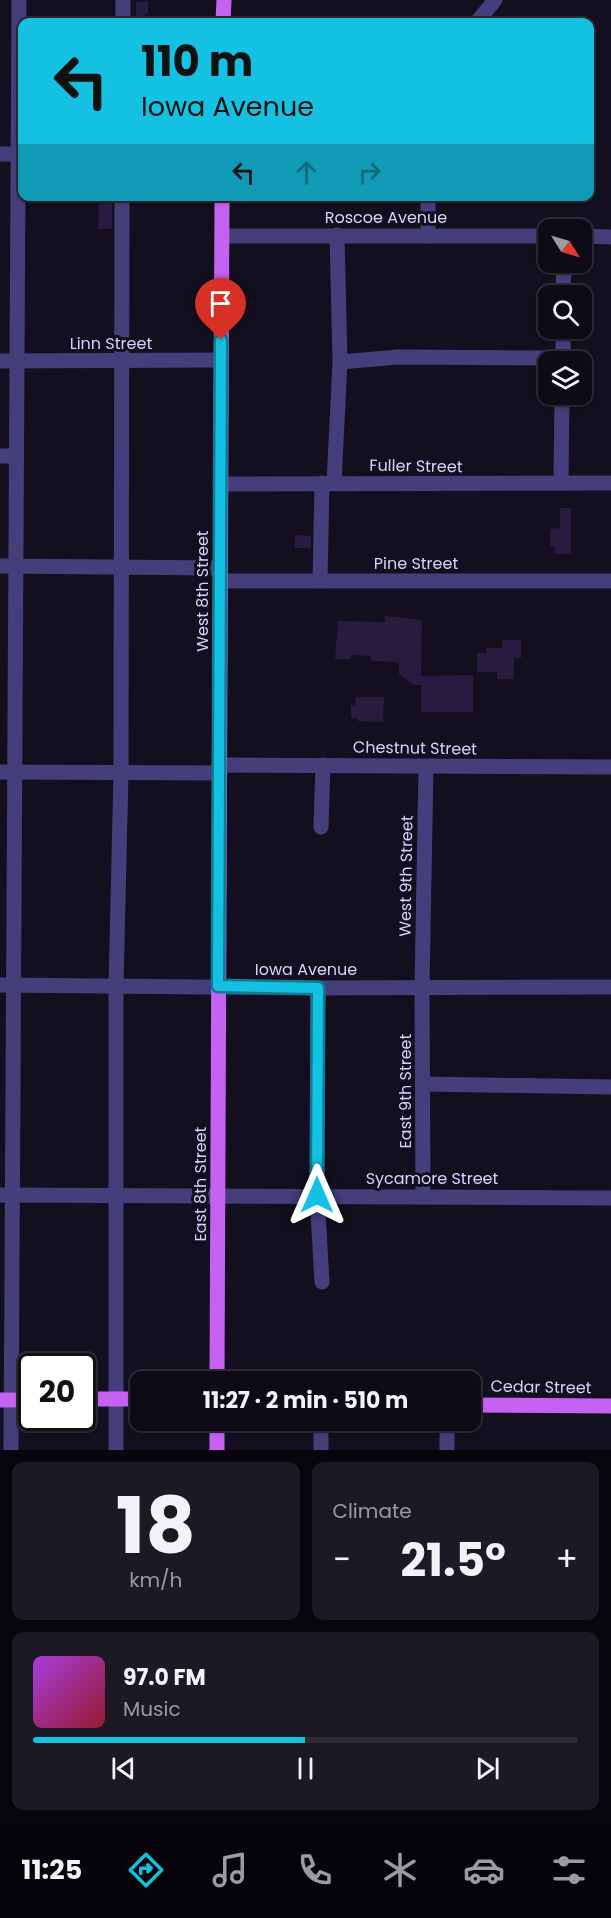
<!DOCTYPE html>
<html lang="en">
<head>
<meta charset="utf-8">
<style>
  body { margin:0; font-family:Poppins,sans-serif; background:#1c1924; color:#f1f3f6; height:100vh; display:flex; flex-direction:column; font-size:22px; white-space:nowrap }
  * { box-sizing:border-box; margin:0 }
  p { font-size:20px; color:#9b9ba1 }
  .icon { flex:none; width:33px; height:33px; fill:none; stroke:currentColor; stroke-width:2; stroke-linecap:round; stroke-linejoin:round }
  .map { position:relative; height:1450px; overflow:hidden }
  .side { display:flex; flex-direction:column; gap:12px; padding:12px; background:#08060d; flex:1 }
  .side>* { flex:none }
  .hud { position:absolute; left:18px; top:18px; width:576px; height:183px; border-radius:12px; box-shadow:0 2px 4px #0004,0 0 0 2px #2e2b36; background:#15c1e3; color:#111; overflow:hidden }
  .needle { width:39px; rotate:127deg }
  .controls { position:absolute; left:538px; top:219px; display:grid; gap:12px }
  .controls a { display:grid; place-items:center; width:54px; height:54px; border-radius:12px; background:#0e0b17; box-shadow:0 2px 4px #0004,0 0 0 2px #2e2b36; font-size:30px }
  .speed { position:absolute; left:18px; top:1353px; display:flex; gap:12px; font-size:30px; font-weight:700; text-align:center }
  .speed>* { display:grid; place-content:center; width:78px; height:78px; border-radius:50%; background:#0e0b17; box-shadow:0 2px 4px #0004,0 0 0 2px #2e2b36; line-height:1 }
  .speed .limit { border:3px solid #111; border-radius:9px; background:#fff; color:#111 }
  .pin { position:absolute; display:grid; place-items:center; width:51px; height:51px; color:#fff; margin:-62px -26px; border-radius:50% 50% 50% 0; rotate:-45deg; box-shadow:0 0 6px #0007 }
  .pin .icon { rotate:45deg }
  .me { position:absolute; width:66px; margin:-33px; rotate:0deg; stroke-linejoin:round; filter:drop-shadow(0 0 4px #0008) }
  .turn { display:flex; align-items:center; gap:21px; height:126px; padding:0 24px; font-size:27px }
  .turn .icon { width:78px; height:78px; stroke-width:2.5 }
  .turn b { display:block; font-size:42px; line-height:51px }
  .lanes { display:flex; align-items:center; height:57px; padding:0 24px; background:#0003; justify-content:center; gap:30px; direction:ltr }
  .lanes .off { opacity:.35 }
  .big { font-size:45px; font-weight:700; line-height:1.1 }
  .side .card { flex:1; display:flex; flex-direction:column; justify-content:center; gap:9px; min-width:0; padding:0 21px; border-radius:12px; background:#1c1924 }
  .side .dial { align-items:center; gap:0 }
  .dial b { font-size:78px; line-height:1 }
  .song { display:flex; align-items:center; gap:18px }
  .cover { width:72px; height:72px; border-radius:9px; background:linear-gradient(135deg,hsl(280 70% 55%),hsl(350 70% 35%)) }
  .played { height:6px; border-radius:3px; background:linear-gradient(90deg,#15c1e3 50%,#2e2b36 50%) }
  .keys { display:flex; justify-content:space-around; direction:ltr }
  .heat { display:flex; justify-content:space-between; align-items:center; font-size:33px; direction:ltr }
  .side .tiles { flex:1; display:grid; gap:12px; grid-template-columns:1fr 1fr }
  .card:last-child { grid-column:span 2 }
  .trip { position:absolute; left:130px; top:1371px; width:351px; height:60px; border-radius:12px; background:#0e0b17; box-shadow:0 2px 4px #0004,0 0 0 2px #2e2b36; font-weight:700; line-height:60px; text-align:center }
  .dock { display:flex; height:96px; justify-content:space-around; align-items:center; background:#060409; color:#9b9ba1 }
  .dock .icon { width:42px; height:42px }
  .dock .active { color:#15c1e3 }
  .dock b { font-size:27px; color:#f1f3f6 }
  .map>svg:first-child { display:block }
  .building { fill:#261c3f }
  .lines { fill:none; stroke-linecap:round; stroke-linejoin:round }
  .minor { stroke:#443e7a; stroke-width:15 }
  .major { stroke:#c562f1; stroke-width:15 }
  .route-casing { stroke:#0e7d94; stroke-width:15 }
  .route { stroke:#15c1e3; stroke-width:10 }
  .labels { text-anchor:middle; dominant-baseline:central; stroke-width:6; stroke-linejoin:round; paint-order:stroke }
  .street-label { font-size:16px; fill:#d9d1fb; stroke:#130f1f }
</style>
</head>
<body>
<div class="map">
<svg width="611" height="1450" viewBox="0 0 611 1450">
  <rect width="100%" height="100%" fill="#130f1f"/>
  <g class="building">
    <polygon points="148,1 148,14 145,14 145,22 136,22 136,2"/>
    <polygon points="99,196 112,196 112,229 98,229"/>
    <polygon points="560,508 571,508 571,554 555,554 555,546 550,546 550,529 560,528"/>
    <polygon points="295,535 311,536 311,548 295,548"/>
    <polygon points="385,616 422,620 421,676 473,675 473,712 421,712 421,685 414,685 399,674 399,664 396,662 371,661 371,656 351,655 351,659 335,659 338,621 385,622"/>
    <polygon points="502,640 521,640 521,658 514,658 514,679 497,679 497,672 477,672 477,653 486,653 486,648 502,648"/>
    <polygon points="356,697 384,697 383,722 358,721 357,718 351,718 351,705 355,705"/>
  </g>
  <g class="lines">
    <g class="minor">
      <polyline points="123,22 123,0"/>
      <polyline points="477,22 495,0"/>
      <polyline points="0,154 22,154"/>
      <polyline points="222,236 549,236"/>
      <polyline points="428,236 428,196"/>
      <polyline points="582,236 611,237"/>
      <polyline points="563,296 564,262"/>
      <polyline points="0,361 221,360"/>
      <polyline points="340,362 398,357 563,358"/>
      <polyline points="563,362 563,328"/>
      <polyline points="0,456 16,456"/>
      <polyline points="334,483 340,362 337,235"/>
      <polyline points="561,483 562,394"/>
      <polyline points="220,484 611,483"/>
      <polyline points="0,566 219,568"/>
      <polyline points="220,581 611,581"/>
      <polyline points="320,581 322,483"/>
      <polyline points="219,765 611,767"/>
      <polyline points="0,772 220,773"/>
      <polyline points="321,827 323,765"/>
      <polyline points="0,985 318,988 611,987"/>
      <polyline points="318,988 317,1195 322,1282"/>
      <polyline points="423,1084 611,1087"/>
      <polyline points="0,1195 611,1198"/>
      <polyline points="423,1197 422,986 426,767"/>
      <polyline points="321,1420 321,1450"/>
      <polyline points="447,1420 447,1450"/>
      <polyline points="11,1450 19,0"/>
      <polyline points="116,1450 116,986 121,773 122,196"/>
    </g>
    <g class="major">
      <polyline points="223,22 224,0"/>
      <polyline points="217,1382 222,196"/>
      <polyline points="82,1399 141,1399"/>
      <polyline points="0,1400 32,1400"/>
      <polyline points="471,1405 611,1406"/>
      <polyline points="217,1420 217,1450"/>
    </g>
  </g>
  <g class="lines">
    <defs>
      <polyline id="route" points="221,340 218,986 318,988 317,1195"/>
    </defs>
    <use href="#route" class="route-casing"/>
    <use href="#route" class="route"/>
  </g>
  <g class="labels">
    <g class="street-label">
      <text x="386" y="217">Roscoe Avenue</text>
      <text x="111" y="343">Linn Street</text>
      <text transform="translate(416 466) rotate(1)">Fuller Street</text>
      <text x="416" y="563">Pine Street</text>
      <text transform="translate(202 591) rotate(-90)">West 8th Street</text>
      <text transform="translate(415 748) rotate(1)">Chestnut Street</text>
      <text transform="translate(406 876) rotate(-89)">West 9th Street</text>
      <text x="306" y="969">Iowa Avenue</text>
      <text transform="translate(405 1091) rotate(-90)">East 9th Street</text>
      <text x="432" y="1178">Sycamore Street</text>
      <text transform="translate(200 1184) rotate(-90)">East 8th Street</text>
      <text transform="translate(541 1387) rotate(1)">Cedar Street</text>
    </g>
  </g>
</svg>
<div class="controls">
<a><svg class="needle" viewBox="-14 -14 28 28"><path d="M0-13l5 13h-10z" fill="#e53935"/><path d="M0 13l5-13h-10z" fill="#9b9ba1"/></svg></a>
<a><svg class="icon" aria-label="search" viewBox="0 0 24 24"><circle cx="10" cy="10" r="6"/><path d="M15 15l6 6"/></svg></a>
<a><svg class="icon" aria-label="layers" viewBox="0 0 24 24"><path d="M12 4l9 5-9 5-9-5zM3 14l9 5 9-5"/></svg></a>
</div>
<div class="speed"><div class="limit">20</div></div>
<div class="pin" style="left:221px;top:340px;background:#d93025"><svg class="icon" aria-label="arrive" viewBox="0 0 24 24"><path d="M6 21V4h12l-3 4 3 4H6"/></svg></div>
<svg class="me" style="left:317px;top:1195px" viewBox="-20 -20 40 40"><path d="M0-17L14 15 0 8-14 15z" fill="#15c1e3" stroke="#fff" stroke-width="4"/></svg>
<div class="trip">11:27 · 2 min · 510 m</div>
<div class="hud">
<div class="turn"><svg class="icon" aria-label="left" viewBox="0 0 24 24"><path d="M17 20v-9H6M10 6l-5 5 5 5"/></svg><div><b>110 m</b>Iowa Avenue</div></div>
<div class="lanes"><svg class="icon" aria-label="left" viewBox="0 0 24 24"><path d="M17 20v-9H6M10 6l-5 5 5 5"/></svg><svg class="icon off" aria-label="ahead" viewBox="0 0 24 24"><path d="M12 20V5M6 11l6-6 6 6"/></svg><svg class="icon off" aria-label="right" viewBox="0 0 24 24"><path d="M7 20v-9h11M14 6l5 5-5 5"/></svg></div>
</div>
</div>
<section class="side">
<div class="tiles">
<div class="card dial"><b>18</b><p>km/h</p></div>
<div class="card"><p>Climate</p>
<div class="heat"><a>−</a><b class="big">21.5°</b><a>+</a></div>
</div>
<div class="card">
<div class="song"><i class="cover"></i><div><b>97.0 FM</b><p>Music</p></div></div>
<div class="played"></div>
<div class="keys"><svg class="icon" aria-label="previous" viewBox="0 0 24 24"><path d="M18 5L8 12l10 7zM5 5v14"/></svg><svg class="icon" aria-label="pause" viewBox="0 0 24 24"><path d="M8 5v14M16 5v14"/></svg><svg class="icon" aria-label="next" viewBox="0 0 24 24"><path d="M6 5l10 7-10 7zM19 5v14"/></svg></div>
</div>
</div>
</section>
<nav class="dock">
<b>11:25</b>
<svg class="icon active" aria-label="directions" viewBox="0 0 24 24"><path d="M12 3l9 9-9 9-9-9zM9 14v-3h6M13 9l2 2-2 2"/></svg>
<svg class="icon" aria-label="music" viewBox="0 0 24 24"><path d="M9 18V5l10-2v13"/><circle cx="6" cy="18" r="3"/><circle cx="16" cy="16" r="3"/></svg>
<svg class="icon" aria-label="phone" viewBox="0 0 24 24"><path d="M5 4h4l2 5-3 2q2 4 5 5l2-3 5 2v4C11 20 4 13 5 4z"/></svg>
<svg class="icon" aria-label="climate" viewBox="0 0 24 24"><path d="M12 3v18M4 7l16 10M4 17L20 7"/></svg>
<svg class="icon" aria-label="car" viewBox="0 0 24 24"><path d="M5 17H2v-5l4-1 3-4h7l3 4 3 1v5h-3M9 17h6M6 11h13"/><circle cx="7" cy="17" r="2"/><circle cx="17" cy="17" r="2"/></svg>
<svg class="icon" aria-label="filters" viewBox="0 0 24 24"><path d="M4 7h16M4 17h16"/><circle cx="9" cy="7" r="2"/><circle cx="15" cy="17" r="2"/></svg>
</nav>
</body>
</html>
